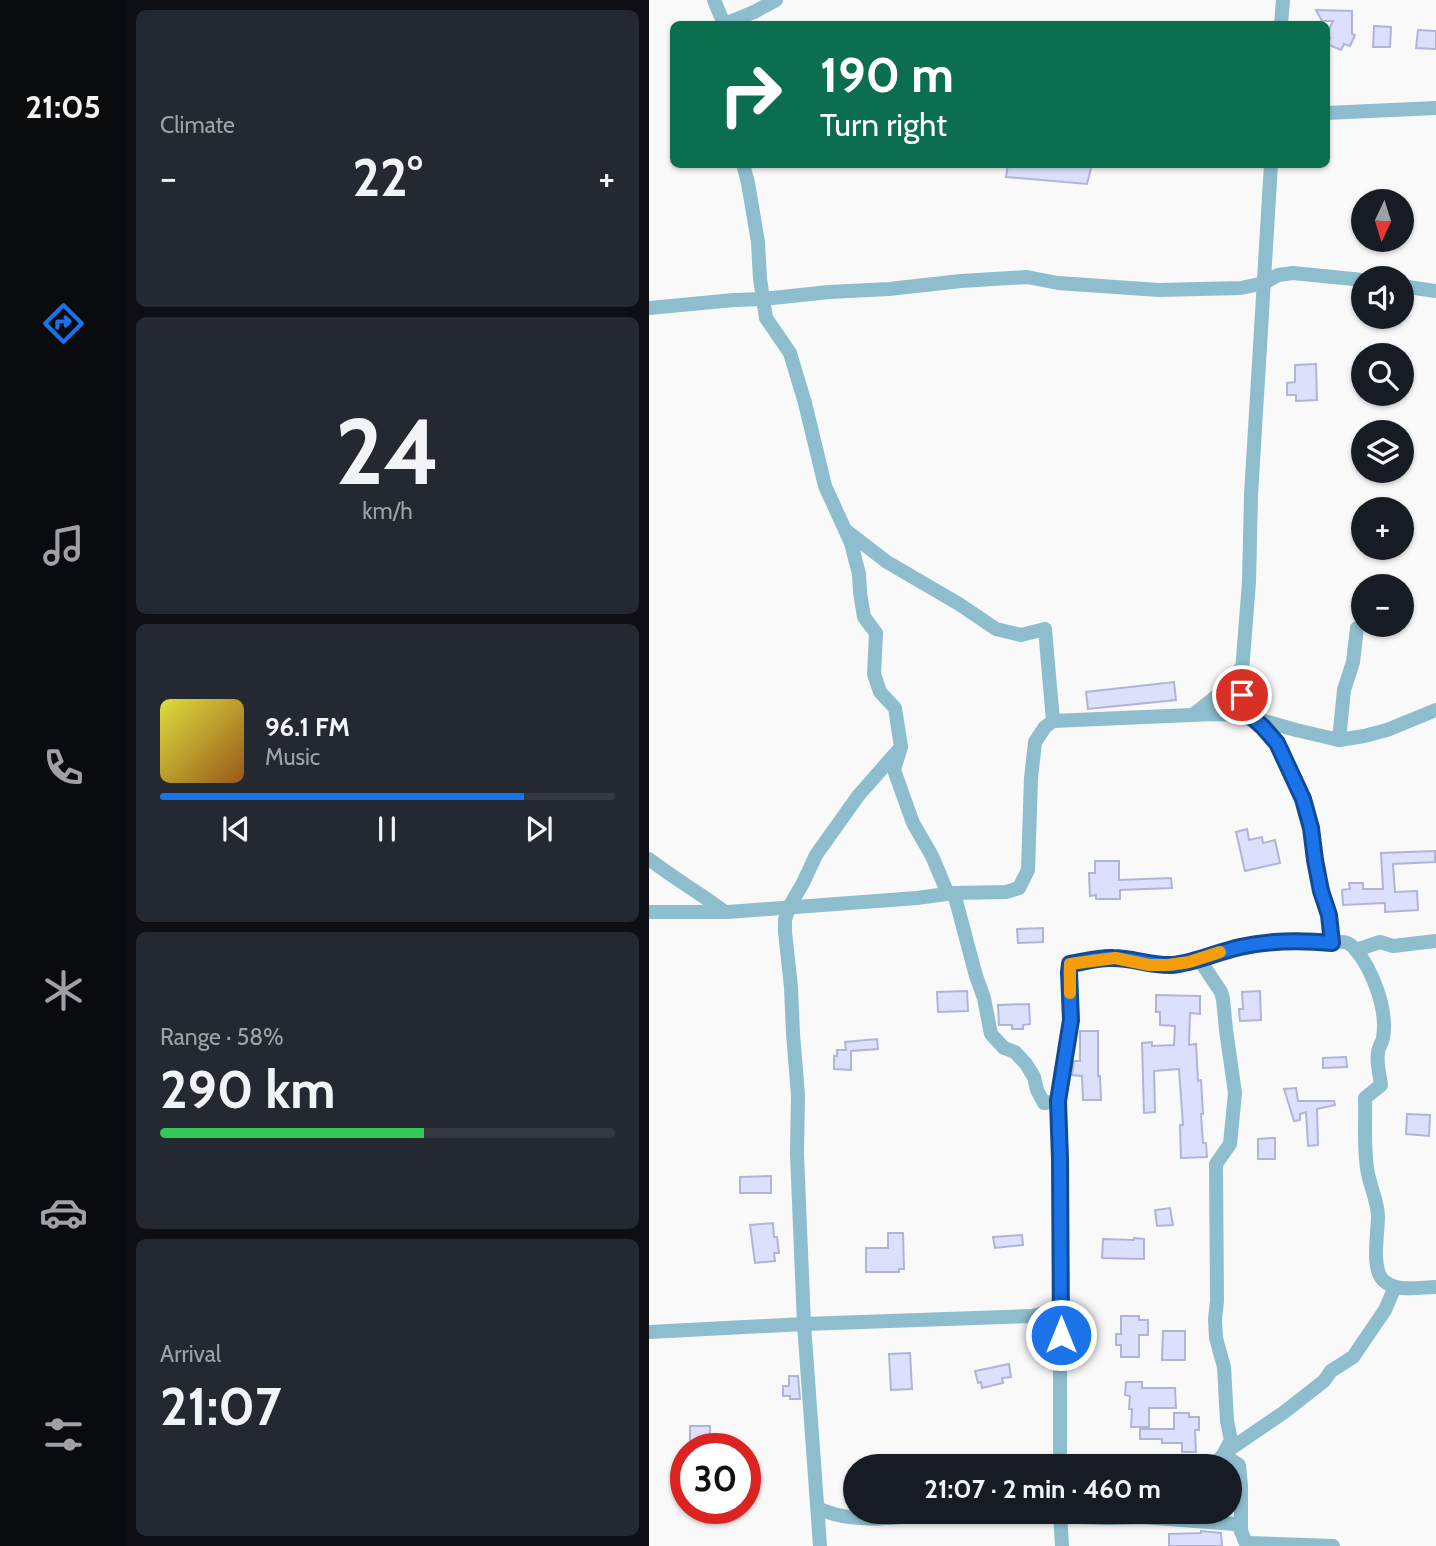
<!DOCTYPE html>
<html lang="en">
<head>
<meta charset="utf-8">
<style>
  body { margin:0; font-family:Cabin,sans-serif; background:#242831; color:#f1f3f6; height:100vh; display:flex; flex-direction:column; font-size:26px; white-space:nowrap }
  * { box-sizing:border-box; margin:0 }
  p { font-size:23px; color:#9ea1a6 }
  .icon { flex:none; width:38px; height:38px; fill:none; stroke:currentColor; stroke-width:2; stroke-linecap:round; stroke-linejoin:round }
  .map { position:relative; flex:1; overflow:hidden }
  .sheet { display:flex; flex-direction:column; gap:10px; padding:10px; background:#0d0f14; width:523px }
  .sheet>* { flex:none }
  .hud { position:absolute; left:21px; top:21px; width:660px; height:147px; border-radius:10px; box-shadow:0 2px 5px #0004; background:#0b6e4f; color:#fff; overflow:hidden }
  .needle { width:46px; rotate:184deg }
  .controls { position:absolute; left:702px; top:189px; display:grid; gap:14px }
  .controls a { display:grid; place-items:center; width:63px; height:63px; border-radius:50%; background:#171b24; box-shadow:0 2px 5px #0004; font-size:35px }
  .speed { position:absolute; left:21px; top:1433px; display:flex; gap:14px; font-size:35px; font-weight:700; text-align:center }
  .speed>* { display:grid; place-content:center; width:91px; height:91px; border-radius:50%; background:#171b24; box-shadow:0 2px 5px #0004; line-height:1 }
  .speed .limit { border:10px solid #d22; background:#fff; color:#111 }
  .pin { position:absolute; display:grid; place-items:center; width:60px; height:60px; color:#fff; margin:-30px; border:4px solid #fff; border-radius:50%; box-shadow:0 2px 7px #0007 }
  .me { position:absolute; width:77px; margin:-38px; rotate:0deg; stroke-linejoin:round; filter:drop-shadow(0 0 5px #0008) }
  .turn { display:flex; align-items:center; gap:24px; height:147px; padding:0 35px; font-size:32px }
  .turn .icon { width:91px; height:91px; stroke-width:2.5 }
  .turn b { display:block; font-size:49px; line-height:60px }
  .big { font-size:52px; font-weight:700; line-height:1.1 }
  .sheet .widget { flex:1; display:flex; flex-direction:column; justify-content:center; gap:10px; min-width:0; padding:0 24px; border-radius:10px; background:#242831 }
  .sheet .dial { align-items:center; gap:0 }
  .dial b { font-size:91px; line-height:1 }
  .song { display:flex; align-items:center; gap:21px }
  .cover { width:84px; height:84px; border-radius:10px; background:linear-gradient(135deg,hsl(60 70% 55%),hsl(30 70% 35%)) }
  .played { height:7px; border-radius:4px; background:linear-gradient(90deg,#1a73e8 80%,#363941 80%) }
  .keys { display:flex; justify-content:space-around; direction:ltr }
  .heat { display:flex; justify-content:space-between; align-items:center; font-size:38px; direction:ltr }
  .charge { height:10px; border-radius:5px; background:linear-gradient(90deg,#34c759 58%,#363941 0) }
  .trip { position:absolute; left:194px; top:1454px; width:399px; height:70px; border-radius:35px; background:#171b24; box-shadow:0 2px 5px #0004; font-weight:700; line-height:70px; text-align:center }
  main { display:flex; flex:1; min-height:0 }
  .tab-bar { display:flex; flex-direction:column; width:126px; justify-content:space-around; align-items:center; background:#090b0e; color:#9ea1a6 }
  .tab-bar .icon { width:49px; height:49px }
  .tab-bar .selected { color:#1a73e8 }
  .tab-bar b { font-size:32px; color:#f1f3f6 }
  .map>svg:first-child { display:block }
  .building { fill:#dce0fc; stroke:#b0b5d6; stroke-width:2 }
  .lines { fill:none; stroke-linecap:round; stroke-linejoin:round }
  .minor { stroke:#8ebdce; stroke-width:14 }
  .route-casing { stroke:#114b97; stroke-width:18 }
  .route { stroke:#1a73e8; stroke-width:12 }
  .slow { stroke:#f59e0b; stroke-width:12 }
</style>
</head>
<body>
<main>
<nav class="tab-bar">
<b>21:05</b>
<svg class="icon selected" aria-label="directions" viewBox="0 0 24 24"><path d="M12 3l9 9-9 9-9-9zM9 14v-3h6M13 9l2 2-2 2"/></svg>
<svg class="icon" aria-label="music" viewBox="0 0 24 24"><path d="M9 18V5l10-2v13"/><circle cx="6" cy="18" r="3"/><circle cx="16" cy="16" r="3"/></svg>
<svg class="icon" aria-label="phone" viewBox="0 0 24 24"><path d="M5 4h4l2 5-3 2q2 4 5 5l2-3 5 2v4C11 20 4 13 5 4z"/></svg>
<svg class="icon" aria-label="climate" viewBox="0 0 24 24"><path d="M12 3v18M4 7l16 10M4 17L20 7"/></svg>
<svg class="icon" aria-label="car" viewBox="0 0 24 24"><path d="M5 17H2v-5l4-1 3-4h7l3 4 3 1v5h-3M9 17h6M6 11h13"/><circle cx="7" cy="17" r="2"/><circle cx="17" cy="17" r="2"/></svg>
<svg class="icon" aria-label="filters" viewBox="0 0 24 24"><path d="M4 7h16M4 17h16"/><circle cx="9" cy="7" r="2"/><circle cx="15" cy="17" r="2"/></svg>
</nav>
<section class="sheet">
<div class="widget"><p>Climate</p>
<div class="heat"><a>−</a><b class="big">22°</b><a>+</a></div>
</div>
<div class="widget dial"><b>24</b><p>km/h</p></div>
<div class="widget">
<div class="song"><i class="cover"></i><div><b>96.1 FM</b><p>Music</p></div></div>
<div class="played"></div>
<div class="keys"><svg class="icon" aria-label="previous" viewBox="0 0 24 24"><path d="M18 5L8 12l10 7zM5 5v14"/></svg><svg class="icon" aria-label="pause" viewBox="0 0 24 24"><path d="M8 5v14M16 5v14"/></svg><svg class="icon" aria-label="next" viewBox="0 0 24 24"><path d="M6 5l10 7-10 7zM19 5v14"/></svg></div>
</div>
<div class="widget"><p>Range · 58%</p><b class="big">290 km</b><div class="charge"></div></div>
<div class="widget"><p>Arrival</p><b class="big">21:07</b></div>
</section>
<div class="map">
<svg width="787" height="1546" viewBox="0 0 787 1546">
  <rect width="100%" height="100%" fill="#f9f9f9"/>
  <g class="building">
    <polygon points="667,10 703,11 703,34 706,35 701,46 695,44 692,50 678,44 681,38 677,36 684,21 673,21"/>
    <polygon points="725,26 742,27 741,47 724,47"/>
    <polygon points="769,30 787,31 787,49 767,48"/>
    <polygon points="359,164 443,164 438,184 357,177"/>
    <polygon points="667,364 668,400 647,401 647,395 638,395 638,383 646,382 646,365"/>
    <polygon points="525,682 527,700 439,709 437,692"/>
    <polygon points="598,829 600,840 613,837 614,843 626,840 631,863 596,871 587,832"/>
    <polygon points="786,851 786,862 744,864 746,892 768,891 769,910 736,912 736,903 694,905 693,890 701,889 700,883 714,883 714,889 734,889 732,853"/>
    <polygon points="446,861 470,861 470,880 522,878 523,888 471,890 471,899 447,899 447,895 441,896 440,873 446,873"/>
    <polygon points="394,928 394,942 369,943 368,929"/>
    <polygon points="318,991 319,1011 289,1012 288,992"/>
    <polygon points="611,991 612,1020 591,1021 590,1009 594,1009 593,992"/>
    <polygon points="507,995 551,996 551,1014 541,1013 540,1045 547,1044 549,1081 552,1080 554,1114 552,1114 554,1143 557,1143 558,1157 532,1158 531,1125 534,1125 530,1069 505,1071 506,1112 495,1113 493,1043 503,1042 503,1046 525,1045 526,1026 511,1025 511,1012 507,1012"/>
    <polygon points="380,1004 381,1024 374,1025 374,1029 363,1029 363,1025 350,1025 349,1005"/>
    <polygon points="431,1031 449,1031 449,1076 451,1076 452,1100 434,1100 433,1076 423,1075 425,1061 431,1061"/>
    <polygon points="228,1039 229,1049 202,1051 202,1070 185,1069 185,1056 188,1056 188,1050 197,1050 196,1042"/>
    <polygon points="697,1057 698,1067 674,1068 674,1058"/>
    <polygon points="647,1088 649,1101 685,1101 686,1105 668,1109 669,1145 659,1146 657,1112 651,1114 651,1120 645,1121 635,1089"/>
    <polygon points="758,1114 781,1115 780,1136 757,1134"/>
    <polygon points="622,1138 626,1138 626,1159 609,1159 609,1139"/>
    <polygon points="122,1176 122,1193 91,1193 91,1177"/>
    <polygon points="521,1208 524,1225 508,1226 506,1210"/>
    <polygon points="124,1223 125,1237 128,1237 130,1253 125,1253 126,1261 106,1263 101,1225"/>
    <polygon points="239,1233 254,1233 255,1269 250,1269 250,1272 217,1272 217,1248 239,1248"/>
    <polygon points="373,1235 374,1245 346,1248 344,1237"/>
    <polygon points="485,1238 495,1239 495,1259 453,1258 454,1239 485,1240"/>
    <polygon points="472,1316 490,1316 490,1320 499,1320 499,1335 490,1335 490,1357 472,1357 472,1345 467,1345 467,1334 472,1334"/>
    <polygon points="514,1331 536,1331 536,1360 513,1360"/>
    <polygon points="261,1353 263,1389 242,1390 240,1354"/>
    <polygon points="360,1364 362,1377 353,1378 354,1383 333,1388 332,1382 329,1383 326,1371"/>
    <polygon points="140,1376 149,1376 151,1399 141,1399 141,1396 134,1396 134,1386 140,1386"/>
    <polygon points="477,1382 493,1382 493,1388 526,1388 527,1408 500,1408 500,1427 482,1427 483,1409 480,1409 481,1396 476,1395"/>
    <polygon points="525,1413 540,1413 540,1417 550,1417 550,1430 546,1430 547,1452 533,1452 533,1443 513,1443 513,1439 491,1439 491,1429 525,1429"/>
    <polygon points="41,1426 61,1426 61,1445 41,1446"/>
    <polygon points="552,1531 572,1533 573,1546 520,1546 520,1534 552,1533"/>
  </g>
  <g class="lines">
    <g class="minor">
      <polyline points="65,0 75,24"/>
      <polyline points="76,24 105,12 127,0"/>
      <polyline points="632,24 634,0"/>
      <polyline points="677,113 787,108"/>
      <polyline points="94,164 99,183 109,242 111,279 117,318 141,353 156,403 176,486 202,543 210,574 211,592 215,617 227,633 225,674 231,692 246,708 252,747 245,770 264,823 283,856 299,894"/>
      <polyline points="752,286 787,291"/>
      <polyline points="0,308 85,300 114,299 180,292 240,289 312,281 378,277 409,283 510,290 592,288 615,283 629,275 644,273 714,280"/>
      <polyline points="199,532 238,562 310,604 347,629 372,635 396,629 404,721"/>
      <path d="M545,714C563,700 579,689 591,669"/>
      <polyline points="594,715 592,684 600,582 602,495 622,164"/>
      <polyline points="605,719 614,727 627,743 654,799 662,828 666,860 672,891 680,915 683,943"/>
      <polyline points="690,740 695,690 704,662 708,628"/>
      <path d="M0,859C24,878 51,893 76,912"/>
      <polyline points="305,893 327,976 335,998 342,1034 355,1048 366,1052 377,1064 385,1077 388,1090 395,1103 409,1101"/>
      <polyline points="0,912 79,912 268,898 305,893 357,892 370,888 379,870 382,778 386,742 396,727 404,721 565,714 594,715 647,730 690,740 715,736 738,730 787,710"/>
      <polyline points="707,950 731,942 744,946 787,941"/>
      <polyline points="550,959 572,992 574,999 577,1030 586,1093 581,1144 567,1164 568,1301 566,1319 567,1338 575,1367 578,1421 582,1440 574,1455 590,1465 592,1485 592,1531"/>
      <polyline points="0,1332 155,1324 383,1316 412,1309"/>
      <path d="M411,1466V1159L409,1101L422,1020L421,964C434,962 449,957 463,958C483,958 500,966 521,965C545,963 568,951 593,946C621,941 648,940 677,943C690,944 695,937 706,949C724,970 739,1011 734,1038C733,1043 729,1048 729,1053C727,1063 731,1075 732,1085L716,1098C717,1123 714,1150 719,1174C722,1188 729,1203 729,1217C729,1233 722,1268 734,1280C747,1293 771,1287 787,1287"/>
      <polyline points="564,1466 574,1455 584,1447 634,1413 675,1381 682,1371 704,1357 736,1310 746,1287"/>
      <path d="M169,1508C207,1527 263,1515 304,1512"/>
      <polyline points="411,1512 413,1546"/>
      <polyline points="423,1512 430,1517 461,1518 493,1517 586,1524 590,1526 598,1546"/>
      <polyline points="598,1543 684,1546"/>
      <polyline points="171,1546 155,1324 148,1154 149,1095 144,1034 142,987 136,932 136,920 140,907 154,883 167,855 209,796 252,747"/>
    </g>
  </g>
  <g class="lines">
    <defs>
      <path id="route" d="M412,1335L411,1159L409,1101L422,1020L420,972L421,964C435,962 450,957 464,958C484,958 502,966 523,965C546,963 568,952 591,947C622,940 651,940 683,943L680,915L672,891L666,860L662,828L654,799L628,743L614,727L604,718L594,715L593,695"/>
    </defs>
    <use href="#route" class="route-casing"/>
    <use href="#route" class="route"/>
    <polyline class="slow" points="421,993 421,964 466,958 500,965 519,965 540,962 571,952"/>
  </g>
</svg>
<div class="controls">
<a><svg class="needle" viewBox="-14 -14 28 28"><path d="M0-13l5 13h-10z" fill="#e53935"/><path d="M0 13l5-13h-10z" fill="#9ea1a6"/></svg></a>
<a><svg class="icon" aria-label="sound" viewBox="0 0 24 24"><path d="M4 9h4l5-4v14l-5-4H4zM17 9q2 3 0 6"/></svg></a>
<a><svg class="icon" aria-label="search" viewBox="0 0 24 24"><circle cx="10" cy="10" r="6"/><path d="M15 15l6 6"/></svg></a>
<a><svg class="icon" aria-label="layers" viewBox="0 0 24 24"><path d="M12 4l9 5-9 5-9-5zM3 14l9 5 9-5"/></svg></a>
<a>+</a>
<a>−</a>
</div>
<div class="speed"><div class="limit">30</div></div>
<div class="pin" style="left:593px;top:695px;background:#d93025"><svg class="icon" aria-label="arrive" viewBox="0 0 24 24"><path d="M6 21V4h12l-3 4 3 4H6"/></svg></div>
<svg class="me" style="left:412px;top:1335px" viewBox="-20 -20 40 40"><circle r="17" fill="#1a73e8" stroke="#fff" stroke-width="3"/><path d="M0-11L8 9 0 5-8 9z" fill="#fff"/></svg>
<div class="trip">21:07 · 2 min · 460 m</div>
<div class="hud">
<div class="turn"><svg class="icon" aria-label="right" viewBox="0 0 24 24"><path d="M7 20v-9h11M14 6l5 5-5 5"/></svg><div><b>190 m</b>Turn right</div></div>
</div>
</div>
</main>
</body>
</html>
